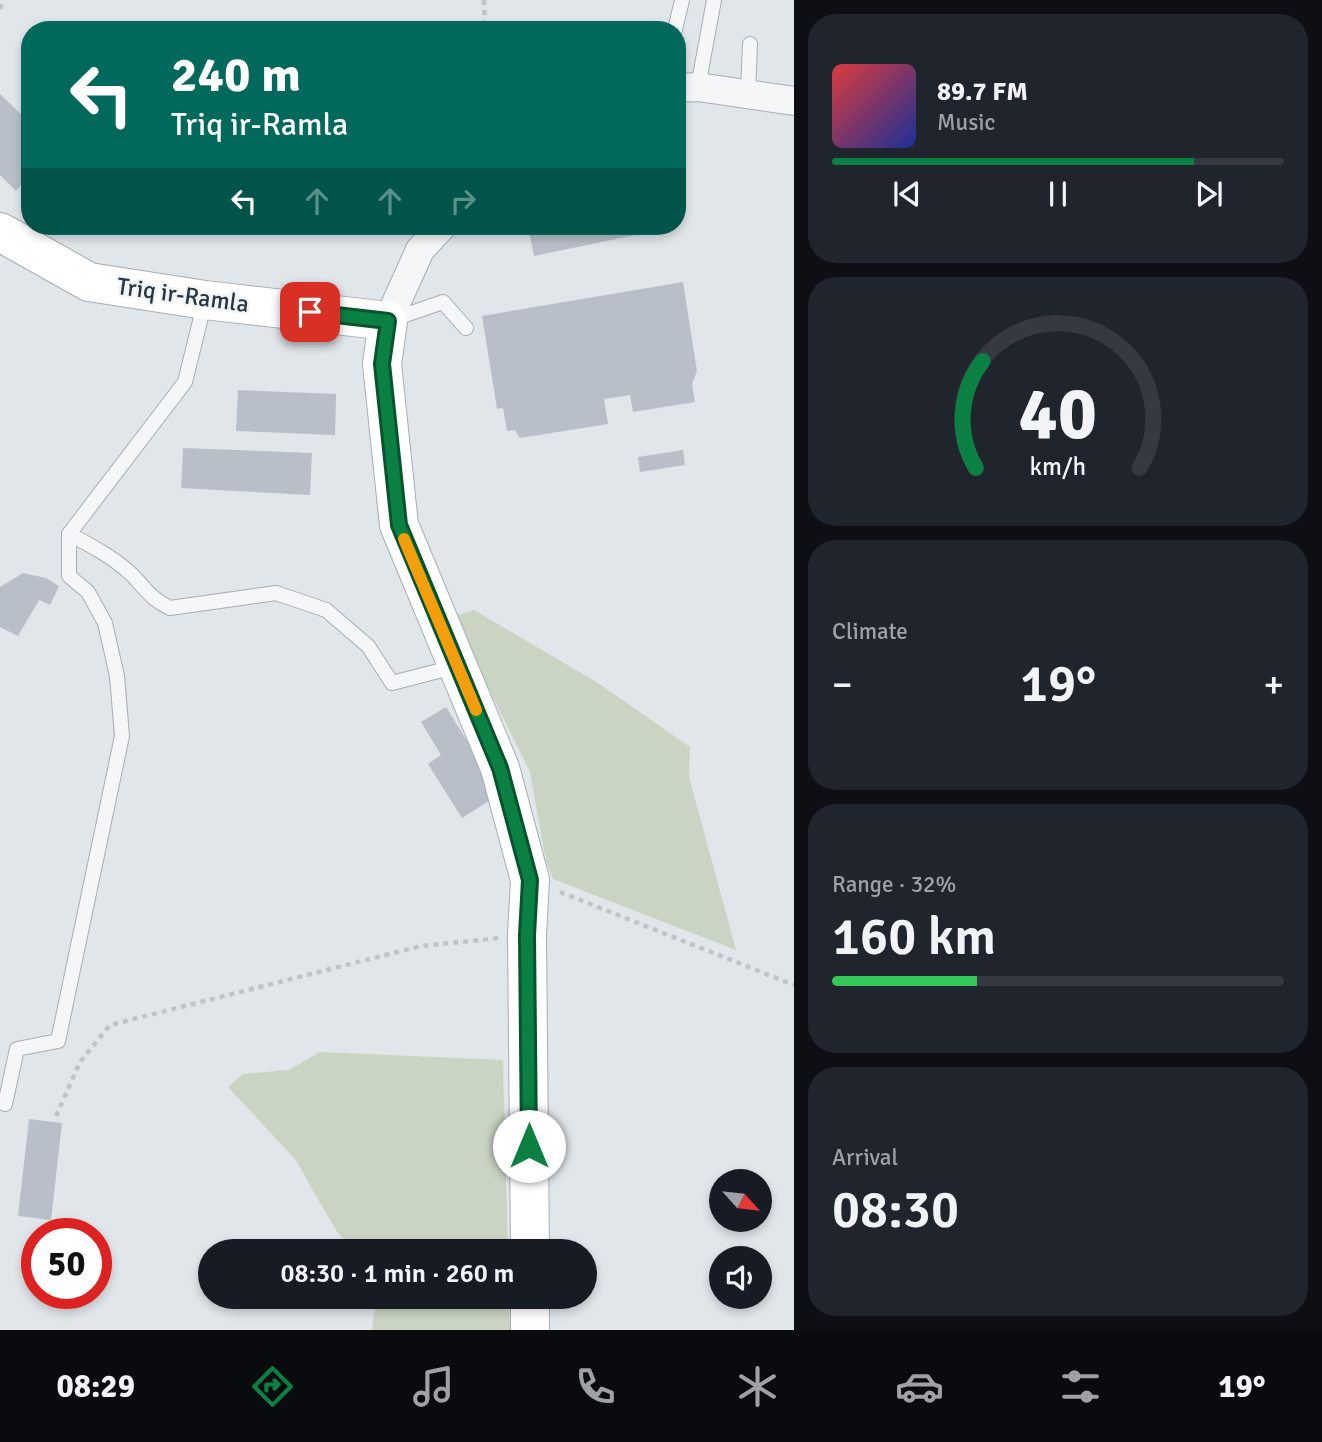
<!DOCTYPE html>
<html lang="en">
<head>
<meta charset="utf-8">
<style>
  body { margin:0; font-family:Signika,sans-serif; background:#20242c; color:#f1f3f6; height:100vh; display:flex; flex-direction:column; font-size:26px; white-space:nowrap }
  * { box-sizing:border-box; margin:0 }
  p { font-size:23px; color:#9ea1a6 }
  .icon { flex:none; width:38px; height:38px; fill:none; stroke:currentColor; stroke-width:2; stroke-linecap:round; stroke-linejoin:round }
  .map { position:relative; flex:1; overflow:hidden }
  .side { display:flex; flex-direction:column; gap:14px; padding:14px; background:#0d0f14; width:528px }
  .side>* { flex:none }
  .hud { position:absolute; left:21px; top:21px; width:665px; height:214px; border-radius:28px; box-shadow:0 4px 10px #0003; background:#00695c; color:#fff; overflow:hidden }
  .needle { width:46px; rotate:117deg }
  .fabs { position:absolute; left:709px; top:1169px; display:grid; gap:14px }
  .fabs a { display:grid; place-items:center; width:63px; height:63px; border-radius:50%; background:#171b24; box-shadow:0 4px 10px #0003; font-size:35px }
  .speed { position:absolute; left:21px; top:1218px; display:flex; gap:14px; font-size:35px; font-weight:700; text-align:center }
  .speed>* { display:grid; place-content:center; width:91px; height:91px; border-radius:50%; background:#171b24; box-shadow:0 4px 10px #0003; line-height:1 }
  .speed .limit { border:10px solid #d22; background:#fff; color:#111 }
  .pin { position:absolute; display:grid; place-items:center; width:60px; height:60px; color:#fff; margin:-30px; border-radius:14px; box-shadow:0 4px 10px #0006 }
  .me { position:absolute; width:77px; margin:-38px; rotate:0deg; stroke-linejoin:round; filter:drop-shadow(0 0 5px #0008) }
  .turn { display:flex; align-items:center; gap:24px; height:147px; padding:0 35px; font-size:32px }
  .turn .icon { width:91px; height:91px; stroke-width:2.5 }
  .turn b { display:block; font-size:49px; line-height:60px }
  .lanes { display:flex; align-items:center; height:66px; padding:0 35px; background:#0003; justify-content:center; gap:35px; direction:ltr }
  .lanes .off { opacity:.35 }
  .big { font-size:52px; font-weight:600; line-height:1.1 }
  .side .tile { flex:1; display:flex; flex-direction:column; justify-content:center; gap:10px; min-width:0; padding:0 24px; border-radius:28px; background:#20242c }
  .side .dial { align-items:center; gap:0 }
  .dial svg { height:182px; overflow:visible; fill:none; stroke:#363941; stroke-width:7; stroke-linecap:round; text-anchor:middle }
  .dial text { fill:#f1f3f6; stroke:none }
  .song { display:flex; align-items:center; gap:21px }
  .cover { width:84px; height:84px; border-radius:10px; background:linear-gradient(135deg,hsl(0 70% 55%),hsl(230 70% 35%)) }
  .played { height:7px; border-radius:4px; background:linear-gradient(90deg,#0b8043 80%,#363941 80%) }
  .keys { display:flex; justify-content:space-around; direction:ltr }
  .heat { display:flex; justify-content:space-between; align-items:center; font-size:38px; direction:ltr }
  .charge { height:10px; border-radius:5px; background:linear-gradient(90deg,#34c759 32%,#363941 0) }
  .trip { position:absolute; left:198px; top:1239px; width:399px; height:70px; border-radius:35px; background:#171b24; box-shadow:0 4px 10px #0003; font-weight:600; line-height:70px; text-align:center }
  .tab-bar { display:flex; height:112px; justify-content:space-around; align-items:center; background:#090b0e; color:#9ea1a6 }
  .tab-bar .icon { width:49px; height:49px }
  .tab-bar .on { color:#0b8043 }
  .tab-bar b { font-size:32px; color:#f1f3f6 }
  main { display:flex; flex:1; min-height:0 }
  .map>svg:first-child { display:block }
  .green { fill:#c9d5c2 }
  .building { fill:#b8bfc8 }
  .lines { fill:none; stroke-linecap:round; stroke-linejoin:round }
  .service-casing { stroke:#a6adb5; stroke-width:16 }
  .minor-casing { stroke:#a6adb5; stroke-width:30 }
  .secondary-casing { stroke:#a6adb5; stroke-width:40 }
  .path { stroke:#bfc4c9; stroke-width:4.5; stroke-dasharray:5 5; stroke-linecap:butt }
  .service { stroke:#f4f6f8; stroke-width:14 }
  .minor { stroke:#f4f6f8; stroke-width:28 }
  .secondary { stroke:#fff; stroke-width:38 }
  .route-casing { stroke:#07532c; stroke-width:18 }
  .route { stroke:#0b8043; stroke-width:12 }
  .slow { stroke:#f59e0b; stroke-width:12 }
  .labels { text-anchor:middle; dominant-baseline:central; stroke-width:5; stroke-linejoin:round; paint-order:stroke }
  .street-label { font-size:24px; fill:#283543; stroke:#f1f4f8 }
</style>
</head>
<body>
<main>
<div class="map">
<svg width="794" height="1330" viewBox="0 0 794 1330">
  <rect width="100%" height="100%" fill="#e1e6ea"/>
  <g class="green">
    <polygon points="474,610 598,683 690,747 689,777 736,950 553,879 546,861 530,772 453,617"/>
    <polygon points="320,1052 503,1060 508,1251 356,1251 337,1232 295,1159 228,1087 243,1074 289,1070"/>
    <polygon points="376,1297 509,1297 510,1330 372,1330"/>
  </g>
  <g class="building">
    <polygon points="0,94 30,123 30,175 16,191 0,175"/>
    <polygon points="528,226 674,226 674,227 534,256"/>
    <polygon points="683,282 697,371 692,384 695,402 633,412 630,395 604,399 608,424 520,438 515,430 507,431 503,408 497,409 482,316"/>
    <polygon points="238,390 336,394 335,435 236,431"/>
    <polygon points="183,448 312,453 310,495 181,488"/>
    <polygon points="683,450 685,465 640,472 638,457"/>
    <polygon points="23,573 46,578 59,586 50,605 39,600 18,636 0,627 0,587"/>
    <polygon points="446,707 500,794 462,818 428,764 441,755 421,722"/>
    <polygon points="29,1119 62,1123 51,1220 18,1216"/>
  </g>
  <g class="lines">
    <defs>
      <g id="service">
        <polyline points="675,30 682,0"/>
        <polyline points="698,87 714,0"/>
        <polyline points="748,94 750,44"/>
        <polyline points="388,321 443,302 466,328"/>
        <path d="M69,534C90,545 111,556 129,572C145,587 149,598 170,608L276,593L326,610L368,646L392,683L454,667"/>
        <polyline points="5,1104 17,1049 58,1041 122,736 117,676 105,623 88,592 69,576 69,534 185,382 205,301"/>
      </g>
      <g id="minor">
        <polyline points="677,88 698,87 794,101"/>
        <polyline points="388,321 420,250 442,226"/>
      </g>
      <g id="secondary">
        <polyline points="0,232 89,282 205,300 388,321 382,364 399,525 500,768 530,880 527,935 530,1251"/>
        <polyline points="530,1297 530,1330"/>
      </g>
    </defs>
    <use href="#service" class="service-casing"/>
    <use href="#minor" class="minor-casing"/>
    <use href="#secondary" class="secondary-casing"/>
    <g class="path">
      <polyline points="484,0 485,30"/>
      <polyline points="0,9 3,0"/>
      <polyline points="560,892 794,985"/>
      <polyline points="56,1116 80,1062 110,1025 421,946 499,938"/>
    </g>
    <use href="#service" class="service"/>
    <use href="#minor" class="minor"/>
    <use href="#secondary" class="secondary"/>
  </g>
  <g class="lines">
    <defs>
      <polyline id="route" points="310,312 388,321 382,364 399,525 500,768 530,880 527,935 529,1146"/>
    </defs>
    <use href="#route" class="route-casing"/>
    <use href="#route" class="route"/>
    <polyline class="slow" points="404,539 476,710"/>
  </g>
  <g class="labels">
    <g class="street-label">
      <text transform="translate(183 295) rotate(8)">Triq ir-Ramla</text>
    </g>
  </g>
</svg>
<div class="fabs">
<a><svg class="needle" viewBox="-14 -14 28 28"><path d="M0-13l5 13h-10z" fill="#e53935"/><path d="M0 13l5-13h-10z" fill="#9ea1a6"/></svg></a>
<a><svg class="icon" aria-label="sound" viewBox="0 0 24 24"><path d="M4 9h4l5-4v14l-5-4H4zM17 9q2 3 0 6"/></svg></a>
</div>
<div class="speed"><div class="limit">50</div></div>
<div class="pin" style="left:310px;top:312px;background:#d93025"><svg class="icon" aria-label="arrive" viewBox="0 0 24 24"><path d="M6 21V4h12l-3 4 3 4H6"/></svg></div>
<svg class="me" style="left:529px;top:1146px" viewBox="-20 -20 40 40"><circle r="19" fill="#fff"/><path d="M0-13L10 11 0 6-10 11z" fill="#0b8043"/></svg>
<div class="trip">08:30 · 1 min · 260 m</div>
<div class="hud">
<div class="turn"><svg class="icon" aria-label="left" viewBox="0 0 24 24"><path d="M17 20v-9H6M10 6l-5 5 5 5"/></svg><div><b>240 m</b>Triq ir-Ramla</div></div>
<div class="lanes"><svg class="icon" aria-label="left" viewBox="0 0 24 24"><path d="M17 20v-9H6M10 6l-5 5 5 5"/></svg><svg class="icon off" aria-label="ahead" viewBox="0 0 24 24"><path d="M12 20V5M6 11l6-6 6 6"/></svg><svg class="icon off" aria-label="ahead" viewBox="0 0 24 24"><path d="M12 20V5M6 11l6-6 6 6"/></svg><svg class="icon off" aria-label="right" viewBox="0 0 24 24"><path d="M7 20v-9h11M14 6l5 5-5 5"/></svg></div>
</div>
</div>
<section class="side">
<div class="tile">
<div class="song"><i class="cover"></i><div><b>89.7 FM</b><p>Music</p></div></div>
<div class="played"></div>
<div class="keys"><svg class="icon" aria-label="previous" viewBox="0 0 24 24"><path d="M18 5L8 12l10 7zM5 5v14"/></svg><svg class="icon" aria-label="pause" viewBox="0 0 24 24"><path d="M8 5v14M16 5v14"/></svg><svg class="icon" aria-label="next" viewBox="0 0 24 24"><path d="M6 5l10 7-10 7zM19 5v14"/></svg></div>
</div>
<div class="tile dial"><svg viewBox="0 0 100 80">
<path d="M14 69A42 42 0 1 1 86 69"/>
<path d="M14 69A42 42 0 0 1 17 22" stroke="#0b8043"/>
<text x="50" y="56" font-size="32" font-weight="700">40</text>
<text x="50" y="72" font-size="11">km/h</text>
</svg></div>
<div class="tile"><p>Climate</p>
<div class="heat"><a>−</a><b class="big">19°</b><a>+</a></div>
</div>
<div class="tile"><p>Range · 32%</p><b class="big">160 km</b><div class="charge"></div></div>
<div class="tile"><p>Arrival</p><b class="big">08:30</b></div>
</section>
</main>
<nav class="tab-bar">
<b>08:29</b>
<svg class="icon on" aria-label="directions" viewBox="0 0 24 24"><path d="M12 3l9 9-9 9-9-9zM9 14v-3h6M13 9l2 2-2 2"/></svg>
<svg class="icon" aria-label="music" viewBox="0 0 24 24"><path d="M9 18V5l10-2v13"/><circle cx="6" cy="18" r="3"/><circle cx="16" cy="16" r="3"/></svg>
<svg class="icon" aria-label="phone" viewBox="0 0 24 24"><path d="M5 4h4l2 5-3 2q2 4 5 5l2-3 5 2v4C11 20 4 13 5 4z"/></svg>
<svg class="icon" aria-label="climate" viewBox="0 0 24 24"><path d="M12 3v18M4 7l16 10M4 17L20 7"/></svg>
<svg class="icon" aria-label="car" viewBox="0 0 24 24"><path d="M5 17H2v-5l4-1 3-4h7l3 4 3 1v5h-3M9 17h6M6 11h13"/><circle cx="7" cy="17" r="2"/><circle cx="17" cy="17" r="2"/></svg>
<svg class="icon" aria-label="filters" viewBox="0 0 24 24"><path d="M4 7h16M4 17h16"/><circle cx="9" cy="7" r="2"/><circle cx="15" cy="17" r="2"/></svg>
<b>19°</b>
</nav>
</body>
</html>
